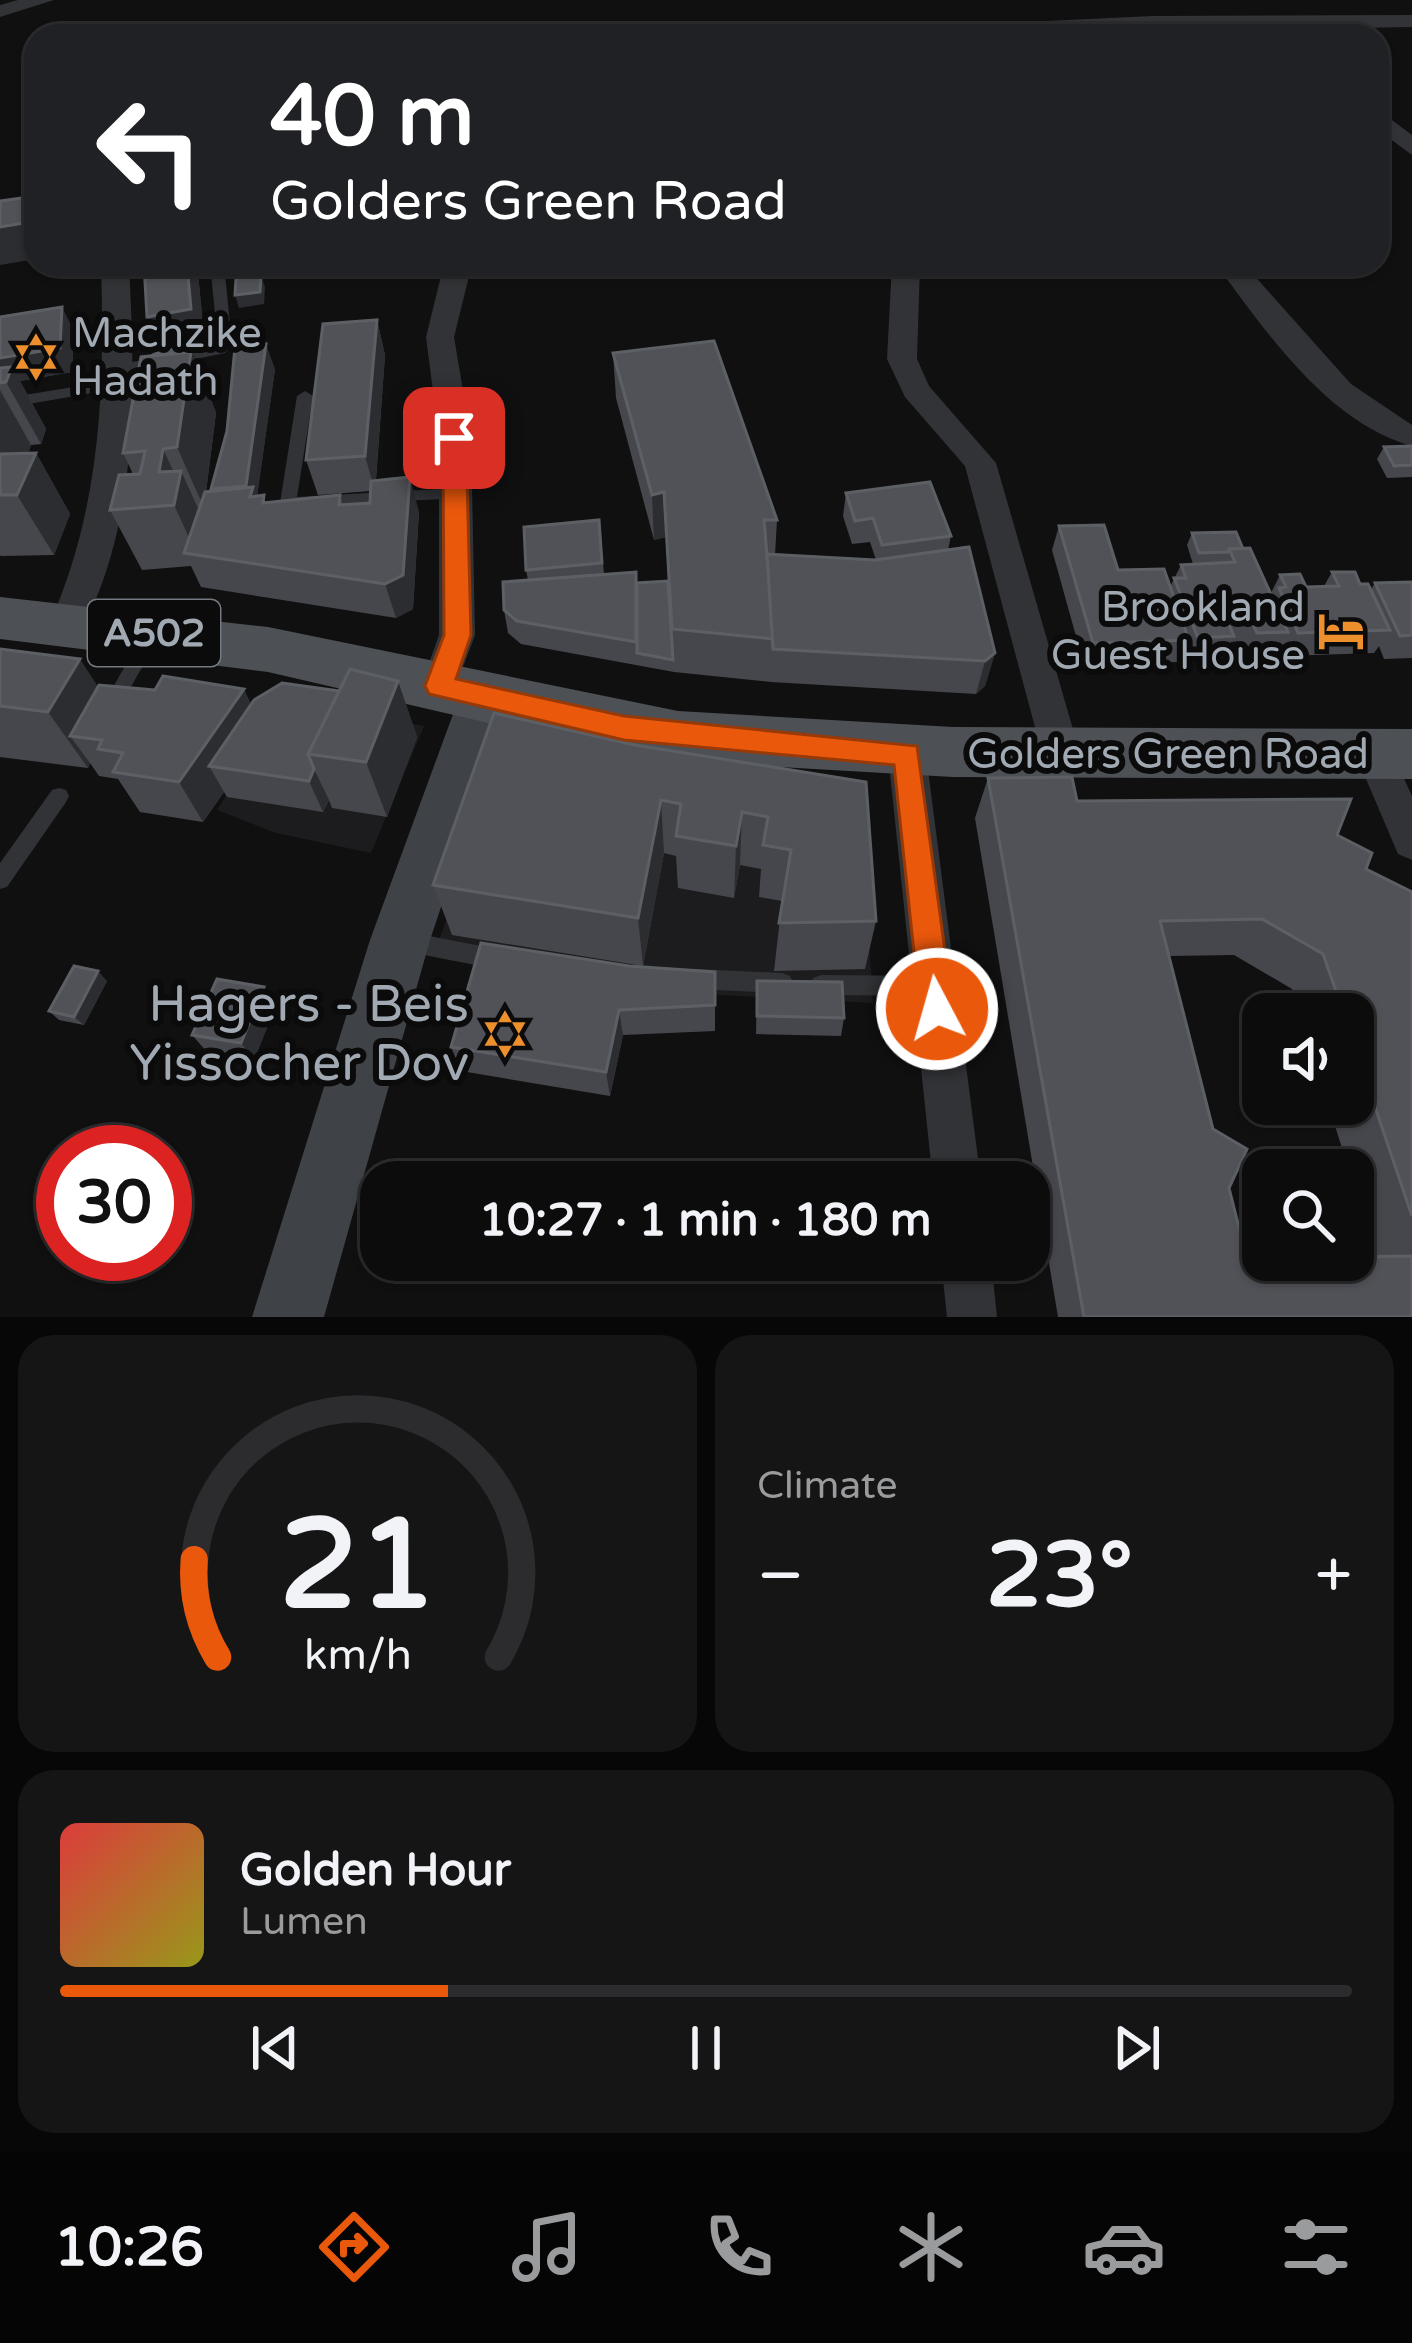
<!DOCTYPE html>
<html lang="en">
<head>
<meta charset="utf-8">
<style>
  body { margin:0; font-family:"Varela Round",sans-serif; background:#151516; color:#f1f3f6; height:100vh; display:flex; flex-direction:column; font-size:45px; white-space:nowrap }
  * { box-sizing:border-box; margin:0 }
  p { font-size:39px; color:#9a9b9d }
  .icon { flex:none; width:66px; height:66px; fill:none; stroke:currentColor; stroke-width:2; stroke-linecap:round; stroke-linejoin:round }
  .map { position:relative; height:1317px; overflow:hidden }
  .drawer { display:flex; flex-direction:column; gap:18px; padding:18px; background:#070707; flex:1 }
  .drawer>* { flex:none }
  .top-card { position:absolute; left:24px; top:24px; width:1365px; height:252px; border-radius:36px; box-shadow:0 3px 9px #0004,0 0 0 3px #2c2c2e; background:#202124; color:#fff; overflow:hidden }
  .fabs { position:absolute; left:1242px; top:993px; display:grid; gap:24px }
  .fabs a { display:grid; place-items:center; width:132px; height:132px; border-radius:24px; background:#0c0c0d; box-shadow:0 3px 9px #0004,0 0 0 3px #2c2c2e; font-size:60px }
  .speed { position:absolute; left:36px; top:1125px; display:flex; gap:24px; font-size:60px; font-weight:700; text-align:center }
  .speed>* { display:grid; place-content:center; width:156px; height:156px; border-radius:50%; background:#0c0c0d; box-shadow:0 3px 9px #0004,0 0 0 3px #2c2c2e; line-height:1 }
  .speed .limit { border:18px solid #d22; background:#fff; color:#111 }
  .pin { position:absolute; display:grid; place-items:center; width:102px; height:102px; color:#fff; margin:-51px; border-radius:24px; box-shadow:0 6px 18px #0006 }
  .me { position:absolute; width:132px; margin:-66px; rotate:354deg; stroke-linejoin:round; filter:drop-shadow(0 0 9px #0008) }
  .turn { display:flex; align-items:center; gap:42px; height:252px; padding:0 48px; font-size:54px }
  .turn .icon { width:156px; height:156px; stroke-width:2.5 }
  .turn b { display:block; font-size:84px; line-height:102px }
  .big { font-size:90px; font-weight:700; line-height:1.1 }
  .drawer .card { flex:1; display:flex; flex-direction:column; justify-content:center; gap:18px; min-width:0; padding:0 42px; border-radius:36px; background:#151516 }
  .drawer .dial { align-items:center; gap:0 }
  .dial svg { height:312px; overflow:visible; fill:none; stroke:#2c2c2e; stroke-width:7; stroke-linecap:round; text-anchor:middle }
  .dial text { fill:#f1f3f6; stroke:none }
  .song { display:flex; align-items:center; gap:36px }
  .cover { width:144px; height:144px; border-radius:18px; background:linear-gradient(135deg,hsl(0 70% 55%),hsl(60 70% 35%)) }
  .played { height:12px; border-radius:6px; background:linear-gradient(90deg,#ea580c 30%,#2c2c2e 30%) }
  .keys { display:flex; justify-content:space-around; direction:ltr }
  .heat { display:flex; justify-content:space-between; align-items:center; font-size:66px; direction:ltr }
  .drawer .tiles { flex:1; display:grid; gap:18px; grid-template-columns:1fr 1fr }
  .card:last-child { grid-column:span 2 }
  .trip { position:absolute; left:360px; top:1161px; width:690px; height:120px; border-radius:36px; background:#0c0c0d; box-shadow:0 3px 9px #0004,0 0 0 3px #2c2c2e; font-weight:700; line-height:120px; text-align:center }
  .menu { display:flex; height:192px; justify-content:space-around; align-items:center; background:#050505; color:#9a9b9d }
  .menu .icon { width:84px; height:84px }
  .menu .on { color:#ea580c }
  .menu b { font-size:54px; color:#f1f3f6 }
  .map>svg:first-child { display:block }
  .built { fill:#1c1c1e }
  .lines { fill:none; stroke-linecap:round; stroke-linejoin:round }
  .stream { stroke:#2a3539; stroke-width:8 }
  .lane { fill:#313336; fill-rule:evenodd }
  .street { fill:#313336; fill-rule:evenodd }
  .secondary { fill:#3f4246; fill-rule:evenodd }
  .primary { fill:#4d5055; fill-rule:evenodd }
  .wall { fill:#46474c; fill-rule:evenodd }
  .shaded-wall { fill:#2c2d30 }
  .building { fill:#505257; stroke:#5c6065; stroke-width:3 }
  .route { fill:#ea580c; stroke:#983908; stroke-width:3 }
  .labels { text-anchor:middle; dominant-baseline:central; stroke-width:12; stroke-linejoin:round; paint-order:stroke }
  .shield { fill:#0b0b0c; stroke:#747a80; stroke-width:3 }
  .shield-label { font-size:39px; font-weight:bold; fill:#a1a9b2 }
  .poi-label { font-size:42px; fill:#a1a9b2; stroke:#0b0b0c; text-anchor:start }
  .street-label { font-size:42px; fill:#a1a9b2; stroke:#0b0b0c }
  .near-poi-label { font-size:51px; fill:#a1a9b2; stroke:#0b0b0c; text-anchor:end }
</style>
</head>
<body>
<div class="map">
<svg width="1412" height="1317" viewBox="0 0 1412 1317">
  <rect width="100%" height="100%" fill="#101011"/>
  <g class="built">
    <polygon points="287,700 424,726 371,853 276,833 217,810"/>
    <polygon points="506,756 862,825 873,1003 623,990 433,957"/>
  </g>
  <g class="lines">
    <polyline class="stream" points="29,92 36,90"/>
    <g class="lane">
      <polygon points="210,264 224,264 232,343 225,353 117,375 112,373 110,370 117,365 215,346 218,343"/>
      <polygon points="116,380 123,385 121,388 0,409 0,399"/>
      <polygon points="305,391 313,396 297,497 457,488 465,494 463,498 282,507 280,503 297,396"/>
      <polygon points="149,632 155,634 158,639 128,692 116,692 113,687 116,682 143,634"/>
      <polygon points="59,788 66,790 69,796 66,802 7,887 0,889 0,863 52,790"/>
      <polygon points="404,931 501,950 509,953 512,960 509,967 501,970 404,951 397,948 393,941 397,934"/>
      <polygon points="695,969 782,973 790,976 793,983 790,990 782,993 695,989 687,986 684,979 687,972"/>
      <polygon points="821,975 934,976 942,979 945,986 942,993 934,996 821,995 813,992 810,985 813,978"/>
    </g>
    <g class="street">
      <polygon points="18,0 54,0 0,17 0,5"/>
      <polygon points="1412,15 1412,27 874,36 885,29 1152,16"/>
      <polygon points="1377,109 1412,135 1412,155 1377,129"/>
      <path d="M101,264H129C135,388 140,522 79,635H55L49,625C101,508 105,390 101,264Z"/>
      <polygon points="444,264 472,264 454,337 471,438 475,635 452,696 439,701 426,696 421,686 439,635 439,438 426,337"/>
      <polygon points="892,264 920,264 917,359 929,386 996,463 1081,757 1076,768 1062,773 1048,768 1043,757 965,466 905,397 887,359"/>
      <path d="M1216,264H1244L1351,384L1412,425V446C1328,423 1266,332 1216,264Z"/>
      <polygon points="1374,737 1387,742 1412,796 1412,860 1398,854 1355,753 1361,742"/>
      <polygon points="907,738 920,743 926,754 981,1182 933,1182 888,754 894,743"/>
      <polygon points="941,1260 991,1260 997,1317 947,1317"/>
    </g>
    <polygon class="secondary" points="485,677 503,683 511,698 430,940 324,1317 252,1317 370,940 459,698 467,683"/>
    <polygon class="primary" points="0,597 268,627 678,711 953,727 1412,729 1412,779 953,777 678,761 584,745 268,672 0,639"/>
  </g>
  <g class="wall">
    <polygon points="144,264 197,264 205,344 192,347 216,413 206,492 212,491 211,489 275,369 257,496 267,502 340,495 343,505 370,503 370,491 318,495 306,460 377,320 385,355 376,480 419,512 413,609 396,618 201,587 191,566 142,570 110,510 133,474 123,453 153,355 161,352 147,317"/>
    <polygon points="0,317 74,331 72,372 20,381 46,429 41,444 31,445 28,454 36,453 70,514 54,555 1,556 0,555"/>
    <polygon points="613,353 777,520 775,555 876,560 870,542 852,544 843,516 846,493 951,536 948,550 995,653 985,686 976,694 771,682 674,672 521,644 508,633 504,610 528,580 526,570 599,520 604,574 637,583 668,581 666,537 654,540 616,398"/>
    <polygon points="1412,446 1412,477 1387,478 1377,459 1384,447"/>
    <polygon points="1059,526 1118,570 1170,587 1181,565 1193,564 1187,545 1192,533 1243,549 1271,593 1280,575 1306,587 1324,586 1332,572 1371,589 1375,583 1412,582 1412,658 1384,659 1379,646 1374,653 1285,656 1280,645 1275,654 1244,656 1238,641 1231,642 1221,659 1186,660 1183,651 1178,662 1084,665 1052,550"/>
    <polygon points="0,649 98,687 251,704 398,681 417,737 387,817 332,808 329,800 323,812 227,797 224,792 203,822 140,812 118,779 99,776 90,763 88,768 0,757"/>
    <polygon points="635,745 866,782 876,921 865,969 774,971 782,901 759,897 761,869 740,865 734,898 678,888 676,856 664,853 643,966 452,935 433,885"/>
    <path d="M988,778L1077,801L1337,835L1366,869L1412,892V1317H1058L975,818ZM1234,955L1292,989L1300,1014H1353V1104H1328L1349,1170H1353V1183L1376,1257L1247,1259L1169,956Z"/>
    <polygon points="715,972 715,1031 623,1035 610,1096 461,1071 451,1047"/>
    <polygon points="107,981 84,1025 59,1020 49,1011"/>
    <polygon points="757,981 844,1018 841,1036 756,1034"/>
    <polygon points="276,1005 254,1060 207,1052 192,1035"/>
  </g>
  <g class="shaded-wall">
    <polygon points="36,221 36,259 0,265 0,227"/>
    <polygon points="187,264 197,264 205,344 192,347 216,413 204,508 177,447 162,352 147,317"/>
    <polygon points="261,275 265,287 264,304 239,308 235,295"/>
    <polygon points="62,307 74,331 72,372 20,381 46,429 41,444 6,382 0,383 0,358"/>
    <polygon points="377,320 385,355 375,491 365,456"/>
    <polygon points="266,344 275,369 257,497 264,532 246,486"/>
    <polygon points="0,390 31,445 14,495 0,495"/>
    <polygon points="163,449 179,483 181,471 209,532 197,555 159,472"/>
    <polygon points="36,453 70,514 54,555 17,495"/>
    <polygon points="410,477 419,512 413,609 396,618 385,584"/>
    <polygon points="664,492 666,537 654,540 652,495"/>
    <polygon points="995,653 985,686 976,694 985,661"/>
    <polygon points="80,659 117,716 70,736 90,763 88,768 48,712"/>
    <polygon points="398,681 417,737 387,817 366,762"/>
    <polygon points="244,689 264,731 209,766 224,792 203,822 179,782"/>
    <polygon points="314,769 329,800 323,812 309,781"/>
    <polygon points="661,800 664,853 643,966 638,918"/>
    <polygon points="742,812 740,865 734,898 736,846"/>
    <polygon points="98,971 107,981 84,1025 74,1017"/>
    <polygon points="264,987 276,1005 254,1060 241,1043"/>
    <polygon points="619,1010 623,1035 610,1096 606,1072"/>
  </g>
  <g class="building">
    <polygon points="36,196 36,221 0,227 0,201"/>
    <polygon points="144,264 187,264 191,309 147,317"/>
    <polygon points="261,275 260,292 235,295 236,278"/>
    <polygon points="62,307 60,348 0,358 0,317"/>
    <polygon points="377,320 365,456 306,460 323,324"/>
    <polygon points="714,341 777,520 764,520 774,639 672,629 664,492 652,495 613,353"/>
    <polygon points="266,344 246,486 211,489 227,431 235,347"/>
    <polygon points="191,345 190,352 153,355 154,354"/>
    <polygon points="191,352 177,447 163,449 159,472 181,471 174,505 110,510 119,475 140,474 145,451 123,453 141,357"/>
    <polygon points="12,367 6,382 0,383 0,368"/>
    <polygon points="1412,446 1412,465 1394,466 1384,447"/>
    <polygon points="36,453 17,495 0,495 0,454"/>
    <polygon points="410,477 403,575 385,584 184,553 205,492 253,487 250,497 264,495 263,503 340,495 339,505 370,503 371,481"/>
    <polygon points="930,482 951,536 882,545 873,518 855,521 846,493"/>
    <polygon points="599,520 602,563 526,570 524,527"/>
    <polygon points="1104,525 1118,570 1164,569 1189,640 1093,643 1059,526"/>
    <polygon points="1236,532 1243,549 1229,549 1228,552 1199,553 1192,533"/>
    <polygon points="969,547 995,653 985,661 773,649 767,554 875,560"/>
    <polygon points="1250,548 1288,632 1257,633 1250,618 1227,620 1234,636 1198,638 1174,578 1186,578 1181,565 1235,562 1229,549"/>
    <polygon points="636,572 636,642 517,621 504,610 503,582"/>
    <polygon points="1332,572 1355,572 1360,584 1368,584 1390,630 1298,633 1279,588 1286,587 1280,575 1300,574 1306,587 1339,586"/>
    <polygon points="668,581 673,660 637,653 637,583"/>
    <polygon points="1412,582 1412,635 1400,636 1375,583"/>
    <polygon points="0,649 80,659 48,712 0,706"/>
    <polygon points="350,669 398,681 366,762 308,754"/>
    <polygon points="163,676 244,689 179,782 113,772 123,753 98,749 102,740 70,736 99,685 155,690"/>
    <polygon points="282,683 339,691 308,754 314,769 309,781 209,766 254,700"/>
    <polygon points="494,713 635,745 866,782 876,921 779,923 791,850 763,845 768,817 742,812 736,846 676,836 681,804 661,800 638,918 433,885"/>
    <polygon points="1072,777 1077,801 1351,799 1337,835 1372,853 1366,869 1412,892 1412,1216 1353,1042 1353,1014 1344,1014 1323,954 1262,919 1160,921 1213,1129 1247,1149 1229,1188 1247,1259 1353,1260 1353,1257 1412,1256 1412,1317 1084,1317 988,778"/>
    <polygon points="481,943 629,966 715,972 715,1005 619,1010 606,1072 451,1047"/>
    <polygon points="74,966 98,971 74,1017 49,1011"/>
    <polygon points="217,979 264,987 241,1043 192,1035"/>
    <polygon points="757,981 842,982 844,1018 757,1016"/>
  </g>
  <polygon class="route" points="454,430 466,438 471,635 456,679 624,716 917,746 953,1009 948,1020 937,1025 925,1020 920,1009 894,765 624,740 429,694 425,686 444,635 443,438"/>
  <defs>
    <symbol id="synagogue-bare" viewBox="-9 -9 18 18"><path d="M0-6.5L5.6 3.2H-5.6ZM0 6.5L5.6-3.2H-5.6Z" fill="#ed8f2c" stroke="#0b0b0c" stroke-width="2.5" paint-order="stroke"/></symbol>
    <symbol id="hotel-bare" viewBox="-9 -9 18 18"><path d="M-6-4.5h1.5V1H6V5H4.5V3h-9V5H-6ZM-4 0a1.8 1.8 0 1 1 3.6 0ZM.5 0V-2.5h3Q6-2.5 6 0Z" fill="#ed8f2c" stroke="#0b0b0c" stroke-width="2.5" paint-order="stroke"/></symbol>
  </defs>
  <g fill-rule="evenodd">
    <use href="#synagogue-bare" x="3" y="324" width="66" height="66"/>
    <use href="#hotel-bare" x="1308" y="598" width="66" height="66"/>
    <use href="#synagogue-bare" x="472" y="1001" width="66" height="66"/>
  </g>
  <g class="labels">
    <rect class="shield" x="88" y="600" width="132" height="66" rx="9"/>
    <g class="shield-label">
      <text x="154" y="633">A502</text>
    </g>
    <g class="poi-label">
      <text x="72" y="333">Machzike<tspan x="72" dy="48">Hadath</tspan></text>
      <text x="1305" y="607" text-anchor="end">Brookland<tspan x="1305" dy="48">Guest House</tspan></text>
    </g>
    <g class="street-label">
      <text x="1168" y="754">Golders Green Road</text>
    </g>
    <g class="near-poi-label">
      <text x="469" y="1005">Hagers - Beis<tspan x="469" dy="59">Yissocher Dov</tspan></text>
    </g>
  </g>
</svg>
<div class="fabs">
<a><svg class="icon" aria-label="sound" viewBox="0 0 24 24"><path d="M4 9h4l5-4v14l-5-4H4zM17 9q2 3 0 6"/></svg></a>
<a><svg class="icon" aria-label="search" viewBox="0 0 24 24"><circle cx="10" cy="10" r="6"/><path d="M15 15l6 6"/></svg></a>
</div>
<div class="speed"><div class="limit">30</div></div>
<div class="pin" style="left:454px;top:438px;background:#d93025"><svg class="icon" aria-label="arrive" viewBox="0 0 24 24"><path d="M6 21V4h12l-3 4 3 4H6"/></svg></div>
<svg class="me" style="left:937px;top:1009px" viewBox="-20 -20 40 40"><circle r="17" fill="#ea580c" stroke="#fff" stroke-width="3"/><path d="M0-11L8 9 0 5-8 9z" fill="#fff"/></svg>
<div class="trip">10:27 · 1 min · 180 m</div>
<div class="top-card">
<div class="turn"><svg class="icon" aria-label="left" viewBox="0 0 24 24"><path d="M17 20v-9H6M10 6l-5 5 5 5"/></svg><div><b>40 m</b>Golders Green Road</div></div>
</div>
</div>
<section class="drawer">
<div class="tiles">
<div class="card dial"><svg viewBox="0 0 100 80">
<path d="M14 69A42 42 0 1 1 86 69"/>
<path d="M14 69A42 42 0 0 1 8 44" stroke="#ea580c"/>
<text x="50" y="56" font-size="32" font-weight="700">21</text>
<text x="50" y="72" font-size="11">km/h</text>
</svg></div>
<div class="card"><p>Climate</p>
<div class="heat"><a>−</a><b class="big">23°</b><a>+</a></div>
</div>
<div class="card">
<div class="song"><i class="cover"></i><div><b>Golden Hour</b><p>Lumen</p></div></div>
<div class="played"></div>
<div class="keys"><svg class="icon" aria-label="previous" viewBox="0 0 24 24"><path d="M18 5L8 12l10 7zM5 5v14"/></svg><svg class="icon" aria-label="pause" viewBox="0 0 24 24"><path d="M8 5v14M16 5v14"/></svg><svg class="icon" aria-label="next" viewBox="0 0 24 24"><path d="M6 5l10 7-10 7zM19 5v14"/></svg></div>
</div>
</div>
</section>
<nav class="menu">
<b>10:26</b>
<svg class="icon on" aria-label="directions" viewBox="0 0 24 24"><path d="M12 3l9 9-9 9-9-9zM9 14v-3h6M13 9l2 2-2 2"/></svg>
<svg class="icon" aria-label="music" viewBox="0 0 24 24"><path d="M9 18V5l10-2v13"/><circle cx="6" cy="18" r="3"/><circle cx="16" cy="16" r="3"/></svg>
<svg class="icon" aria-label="phone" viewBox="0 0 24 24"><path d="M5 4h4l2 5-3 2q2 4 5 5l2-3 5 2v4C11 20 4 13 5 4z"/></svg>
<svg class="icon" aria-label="climate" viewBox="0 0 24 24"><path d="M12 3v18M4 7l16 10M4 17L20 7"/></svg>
<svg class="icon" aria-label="car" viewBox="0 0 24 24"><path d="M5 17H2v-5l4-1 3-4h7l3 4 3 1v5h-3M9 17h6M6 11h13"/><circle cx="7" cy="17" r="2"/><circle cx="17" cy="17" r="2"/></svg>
<svg class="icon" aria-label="filters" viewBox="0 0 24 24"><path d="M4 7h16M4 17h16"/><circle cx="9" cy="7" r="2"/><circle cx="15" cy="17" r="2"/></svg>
</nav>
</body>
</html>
